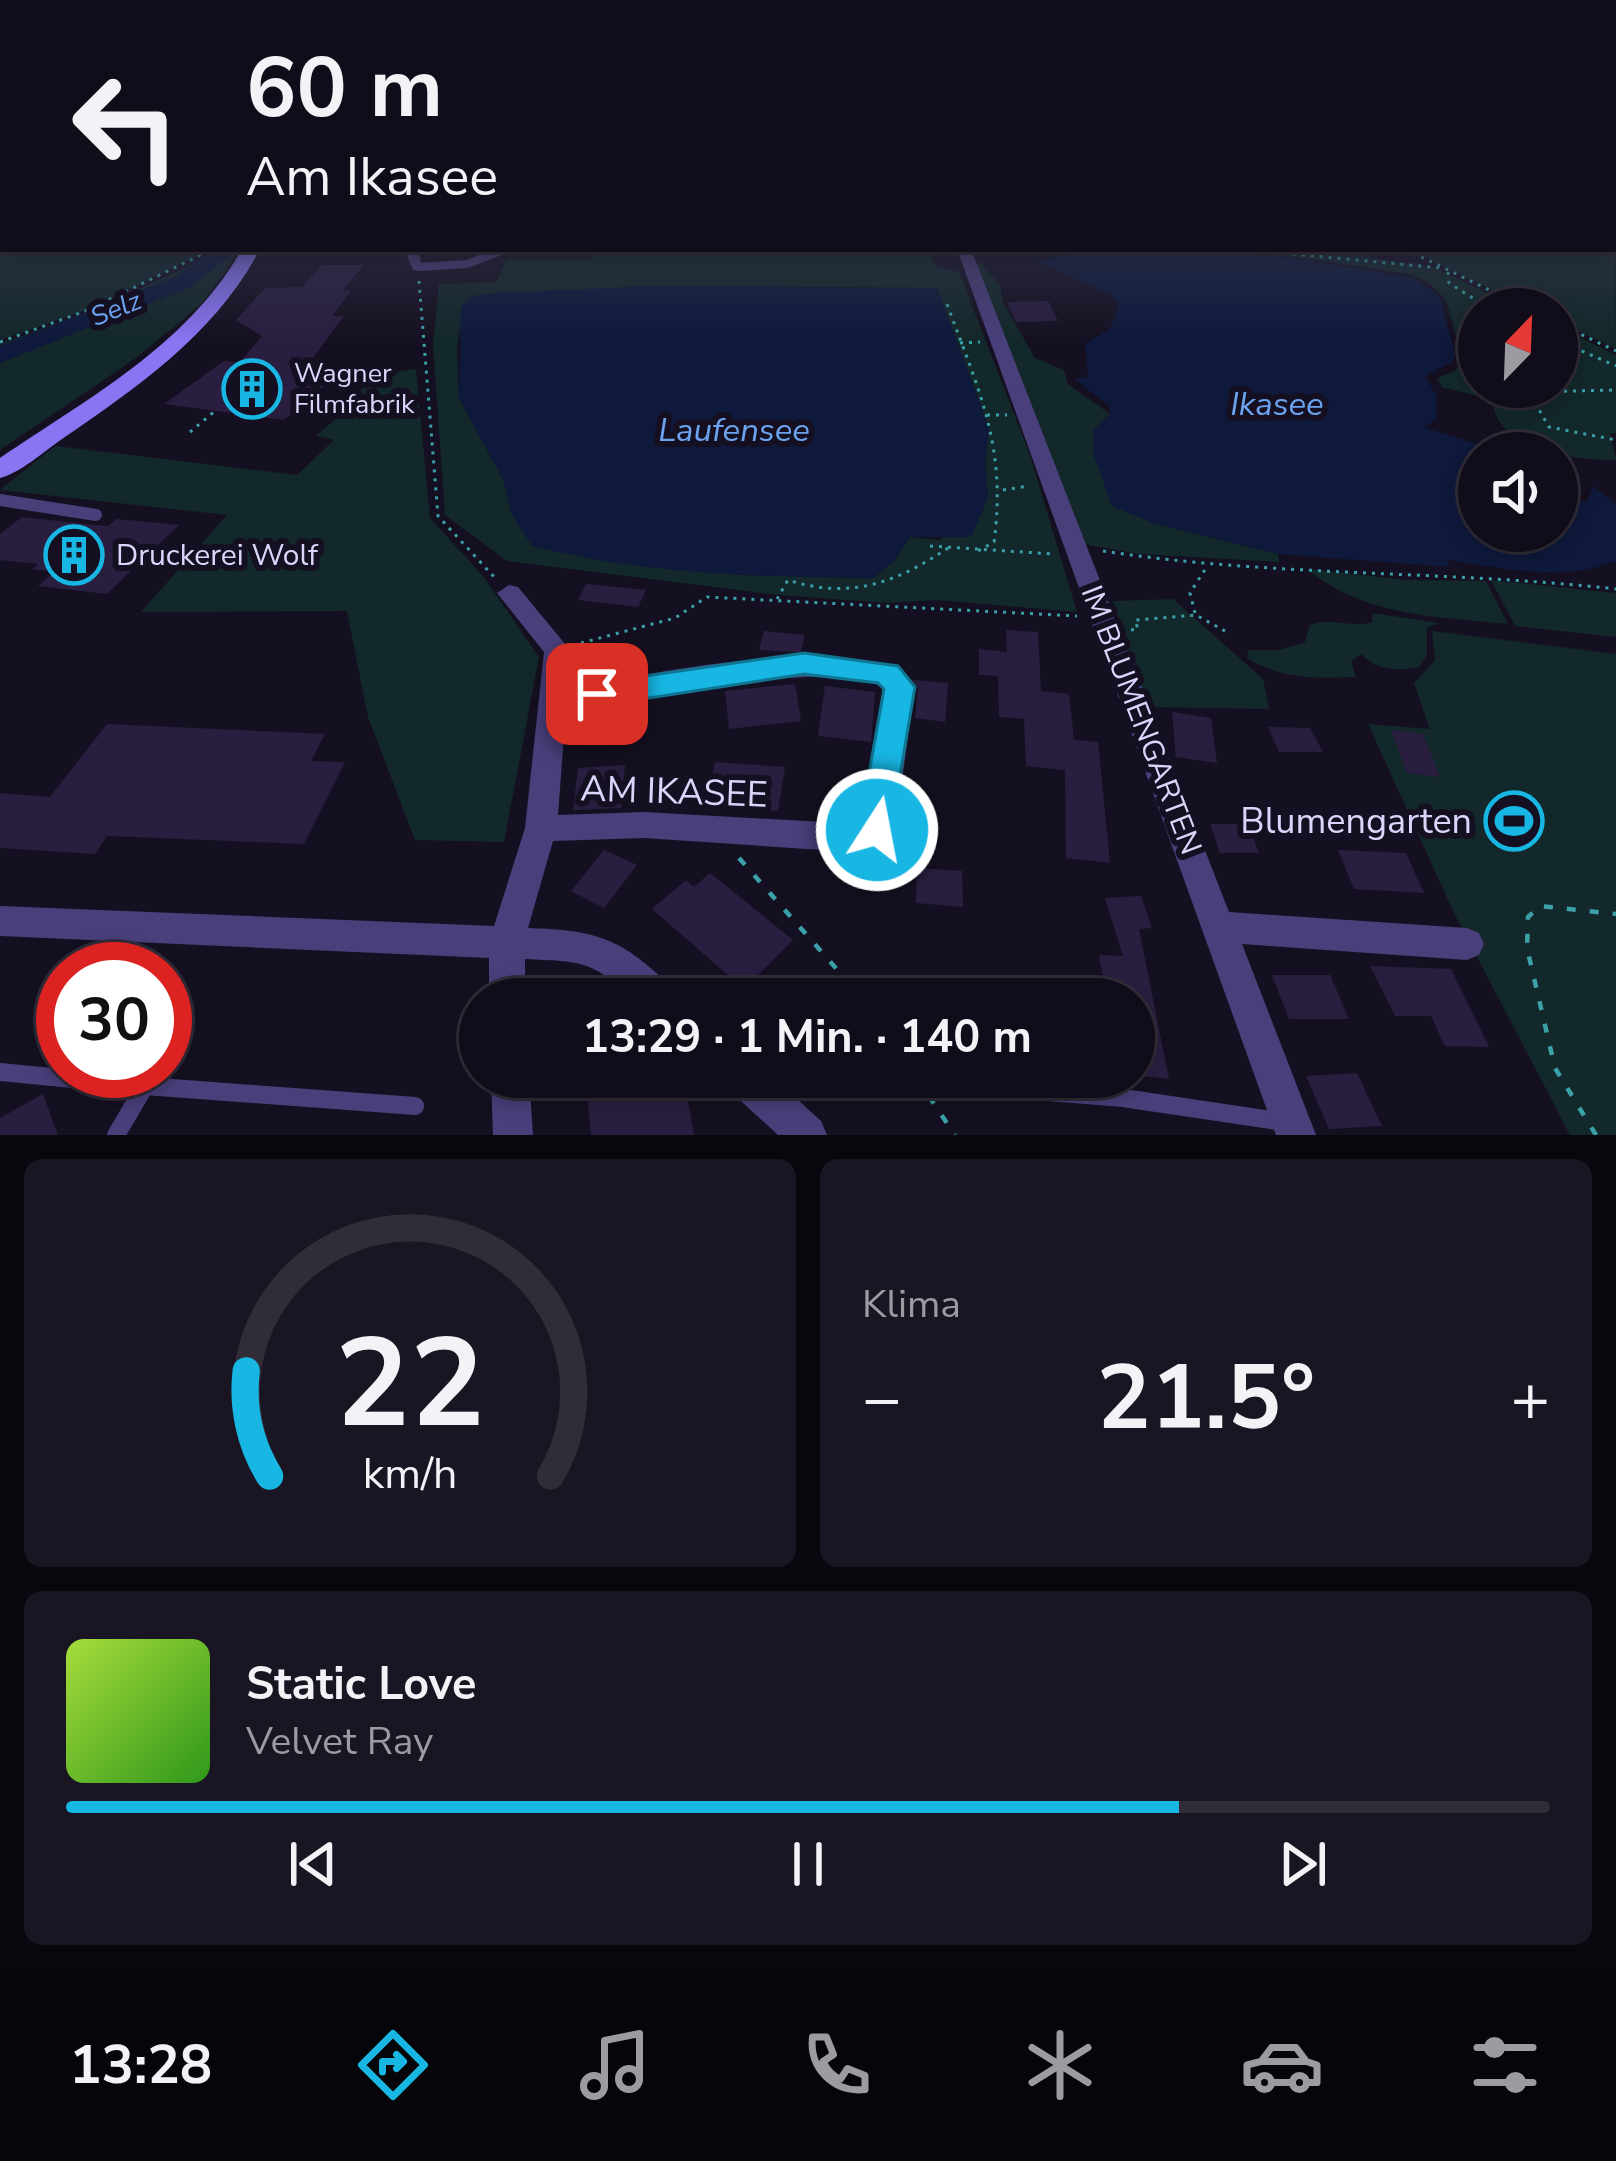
<!DOCTYPE html>
<html lang="de">
<head>
<meta charset="utf-8">
<style>
  body { margin:0; font-family:"Nunito Sans",sans-serif; background:#191522; color:#f1f3f6; height:100vh; display:flex; flex-direction:column; font-size:45px; white-space:nowrap }
  * { box-sizing:border-box; margin:0 }
  p { font-size:39px; color:#9c9ba2 }
  .icon { flex:none; width:66px; height:66px; fill:none; stroke:currentColor; stroke-width:2; stroke-linecap:round; stroke-linejoin:round }
  .map { position:relative; height:1135px; overflow:hidden }
  .drawer { display:flex; flex-direction:column; gap:24px; padding:24px; background:#09070e; flex:1 }
  .drawer>* { flex:none }
  .banner { position:absolute; left:0px; top:0px; width:1617px; height:252px; box-shadow:0 6px 18px #0003,0 0 0 3px #302c38; background:#100c19; color:#f1f3f6; overflow:hidden }
  .needle { width:78px; rotate:23deg }
  .controls { position:absolute; left:1458px; top:288px; display:grid; gap:24px }
  .controls a { display:grid; place-items:center; width:120px; height:120px; border-radius:50%; background:#100c19; box-shadow:0 6px 18px #0003,0 0 0 3px #302c38; font-size:60px }
  .speed { position:absolute; left:36px; top:942px; display:flex; gap:24px; font-size:60px; font-weight:700; text-align:center }
  .speed>* { display:grid; place-content:center; width:156px; height:156px; border-radius:50%; background:#100c19; box-shadow:0 6px 18px #0003,0 0 0 3px #302c38; line-height:1 }
  .speed .limit { border:18px solid #d22; background:#fff; color:#111 }
  .pin { position:absolute; display:grid; place-items:center; width:102px; height:102px; color:#fff; margin:-51px; border-radius:24px; box-shadow:0 6px 18px #0006 }
  .me { position:absolute; width:132px; margin:-66px; rotate:11deg; stroke-linejoin:round; filter:drop-shadow(0 0 9px #0008) }
  .turn { display:flex; align-items:center; gap:42px; height:252px; padding:0 48px; font-size:54px }
  .turn .icon { width:156px; height:156px; stroke-width:2.5 }
  .turn b { display:block; font-size:84px; line-height:102px }
  .big { font-size:90px; font-weight:700; line-height:1.1 }
  .drawer .widget { flex:1; display:flex; flex-direction:column; justify-content:center; gap:18px; min-width:0; padding:0 42px; border-radius:18px; background:#191522 }
  .drawer .dial { align-items:center; gap:0 }
  .dial svg { height:312px; overflow:visible; fill:none; stroke:#302c38; stroke-width:7; stroke-linecap:round; text-anchor:middle }
  .dial text { fill:#f1f3f6; stroke:none }
  .song { display:flex; align-items:center; gap:36px }
  .cover { width:144px; height:144px; border-radius:18px; background:linear-gradient(135deg,hsl(80 70% 55%),hsl(110 70% 35%)) }
  .played { height:12px; border-radius:6px; background:linear-gradient(90deg,#17b6e3 75%,#302c38 75%) }
  .keys { display:flex; justify-content:space-around; direction:ltr }
  .heat { display:flex; justify-content:space-between; align-items:center; font-size:66px; direction:ltr }
  .drawer .tiles { flex:1; display:grid; gap:24px; grid-template-columns:1fr 1fr }
  .widget:last-child { grid-column:span 2 }
  .trip { position:absolute; left:459px; top:978px; width:696px; height:120px; border-radius:60px; background:#100c19; box-shadow:0 6px 18px #0003,0 0 0 3px #302c38; font-weight:700; line-height:120px; text-align:center }
  .tabs { display:flex; height:192px; justify-content:space-around; align-items:center; background:#06050a; color:#9c9ba2 }
  .tabs .icon { width:84px; height:84px }
  .tabs .on { color:#17b6e3 }
  .tabs b { font-size:54px; color:#f1f3f6 }
  .map>svg:first-child { display:block }
  .green { fill:#13282a; fill-rule:evenodd }
  .water { fill:#0e193b }
  .lines { fill:none; stroke-linecap:round; stroke-linejoin:round }
  .river { fill:#0e193b; fill-rule:evenodd }
  .building { fill:#291e40 }
  .path-far1 { stroke:#3ba1a8; stroke-width:3; stroke-dasharray:3 6; stroke-linecap:butt }
  .path { stroke:#3ba1a8; stroke-width:4.5; stroke-dasharray:9 14; stroke-linecap:butt }
  .lane-far2 { stroke:#493f7b; stroke-width:8 }
  .lane-far1 { stroke:#493f7b; stroke-width:12 }
  .lane { stroke:#493f7b; stroke-width:18 }
  .street { fill:#493f7b; fill-rule:evenodd }
  .secondary { fill:#8775f1; fill-rule:evenodd }
  .highway { fill:#ee5b90; fill-rule:evenodd }
  .route { fill:#17b6e3; stroke:#0f7694; stroke-width:3 }
  .labels { text-anchor:middle; dominant-baseline:central; stroke-width:12; stroke-linejoin:round; paint-order:stroke }
  .far-water-label { font-size:27px; font-style:italic; fill:#6ca3f0; stroke:#151021 }
  .far-poi-label { font-size:27px; fill:#ddd4fb; stroke:#151021; text-anchor:start }
  .poi-label { font-size:30px; fill:#ddd4fb; stroke:#151021; text-anchor:start }
  .street-label { font-size:30px; fill:#ddd4fb; stroke:#151021 }
  .water-label { font-size:33px; font-style:italic; fill:#6ca3f0; stroke:#151021 }
  .near-street-label { font-size:36px; fill:#ddd4fb; stroke:#151021 }
  .near-poi-label { font-size:36px; fill:#ddd4fb; stroke:#151021; text-anchor:end }
</style>
</head>
<body>
<div class="map">
<svg width="1616" height="1135" viewBox="0 0 1616 1135">
  <rect width="100%" height="100%" fill="#151021"/>
  <g class="green">
    <polygon points="1615,240 1616,349 1557,321 1557,309 1531,309 1409,249 1614,249"/>
    <polygon points="0,242 3,249 211,249 87,310 0,340"/>
    <path d="M597,249H928L935,266L959,272L1030,455L1077,612L937,600L887,603L779,595L507,561L445,515L433,344L439,284L497,282L506,259L590,260ZM651,286L937,288L989,428L985,462L988,498L940,540L910,537L895,560L873,578L739,575L512,515L503,479L459,398L457,345L462,319L600,289Z"/>
    <path d="M1164,249H1364L1372,258L1436,268L1521,309H1479V387H1557V326L1616,355V433L1610,434L1616,460C1573,460 1497,451 1492,400L1442,387L1437,378L1454,371L1463,360L1446,300L1428,282L1409,274L1288,256Z"/>
    <polygon points="223,250 239,251 204,301 181,321 136,358 0,450 0,344 91,311"/>
    <polygon points="980,263 1000,285 1003,302 1035,358 1064,370 1068,384 1110,414 1093,431 1094,456 1153,523 1278,554 1279,562 1139,554 1078,543 973,265"/>
    <polygon points="416,369 430,518 483,576 539,657 504,842 415,840 368,717 347,611 141,612 227,515 0,490 55,446 297,475 334,440 316,436 352,404 371,375"/>
    <path d="M1307,569L1408,580L1486,581L1508,624C1439,617 1363,616 1307,569Z"/>
    <polygon points="1491,580 1616,593 1616,637 1515,626"/>
    <polygon points="1173,599 1263,679 1269,709 1144,707 1113,601"/>
    <path d="M1373,613L1439,623L1427,628V655L1419,667C1397,672 1376,670 1361,654L1351,661L1356,677C1318,679 1280,679 1247,658L1249,650H1279L1305,642L1310,625C1334,616 1350,629 1372,622Z"/>
    <polygon points="1432,631 1616,654 1616,1135 1570,1135 1454,913 1368,724 1430,729 1414,683 1435,660"/>
  </g>
  <g class="water">
    <path d="M1158,251L1288,257L1414,278L1440,297L1455,354L1452,362L1425,376L1437,397L1436,420L1424,427L1505,453H1479V531H1557V499L1587,502L1593,486L1616,504V561C1561,583 1504,568 1447,560L1450,567L1278,554L1153,523L1112,506L1094,456L1093,431L1110,415L1109,405L1075,380L1088,376L1085,343L1110,329L1119,305L1113,296L1036,261L1058,256Z"/>
    <path d="M651,286L937,288L989,428L985,462L988,498L971,537H910L895,560L874,578C760,577 643,574 532,546L512,515L503,479L459,398L461,307L472,296L496,293Z"/>
  </g>
  <g class="lines">
    <polygon class="river" points="214,249 237,251 191,287 0,363 0,346 175,277"/>
  </g>
  <g class="building">
    <polygon points="322,265 364,265 342,291 351,291 332,316 344,316 304,370 338,374 284,420 164,404 224,361 239,363 262,336 236,320 265,288 302,287"/>
    <polygon points="1048,301 1058,321 1016,322 1007,302"/>
    <polygon points="22,517 94,525 108,526 116,519 179,525 107,594 38,586 54,572 32,569 38,564 0,560 0,534"/>
    <polygon points="586,584 646,590 638,607 578,600"/>
    <polygon points="1006,630 1038,632 1041,691 1069,694 1074,740 1098,742 1110,863 1066,858 1065,770 1026,766 1024,719 999,717 998,676 979,675 979,649 1007,652"/>
    <polygon points="764,631 805,635 801,652 759,650"/>
    <polygon points="912,680 948,683 945,722 915,718 918,688"/>
    <polygon points="795,684 801,721 729,729 725,691"/>
    <polygon points="825,686 875,692 871,742 818,736"/>
    <polygon points="1172,712 1211,718 1217,763 1176,757"/>
    <polygon points="107,724 325,734 311,761 345,762 304,844 107,836 95,854 0,848 0,793 50,797"/>
    <polygon points="1268,727 1310,728 1323,752 1279,752"/>
    <polygon points="1391,730 1423,734 1440,777 1407,773"/>
    <polygon points="715,762 785,767 778,811 705,805"/>
    <polygon points="625,765 621,808 573,810 578,768"/>
    <polygon points="1210,824 1248,824 1259,853 1220,853"/>
    <polygon points="604,850 637,865 604,908 571,891"/>
    <polygon points="1338,850 1406,853 1424,893 1354,889"/>
    <polygon points="917,868 962,871 963,907 916,903"/>
    <polygon points="710,873 793,940 744,989 652,909 686,880 694,887"/>
    <polygon points="1141,896 1152,928 1139,929 1169,1079 1134,1075 1134,990 1105,989 1099,955 1123,956 1105,898"/>
    <polygon points="1370,966 1451,969 1489,1047 1445,1046 1431,1016 1395,1016"/>
    <polygon points="1272,975 1330,975 1349,1019 1289,1019"/>
    <polygon points="1357,1073 1382,1126 1329,1129 1306,1076"/>
    <polygon points="684,1077 694,1135 591,1135 588,1102"/>
    <polygon points="43,1094 58,1135 0,1135 0,1118"/>
  </g>
  <g class="lines">
    <g class="path-far1">
      <polyline points="1239,249 1442,268"/>
      <polyline points="1405,249 1528,309"/>
      <polyline points="1448,272 1449,283 1490,309"/>
      <polyline points="419,281 438,516 495,578"/>
      <path d="M947,304C979,391 1007,447 994,542L978,551"/>
      <polyline points="1557,323 1616,351"/>
      <polyline points="1557,340 1616,366"/>
      <polyline points="0,342 88,310 213,249"/>
      <polyline points="960,343 980,342"/>
      <polyline points="1526,387 1549,427 1616,440"/>
      <polyline points="1528,392 1616,390"/>
      <polyline points="987,415 1007,415"/>
      <polyline points="190,432 215,411"/>
      <polyline points="1003,490 1029,486"/>
      <polyline points="930,546 1053,554"/>
      <path d="M1103,551C1273,577 1445,570 1616,589"/>
      <path d="M777,599L788,580C849,600 896,583 948,548"/>
      <polyline points="1195,613 1190,593 1206,568"/>
      <polyline points="1131,630 1138,629 1135,620 1196,615 1225,631"/>
      <polyline points="581,643 675,618 707,597 1077,616"/>
    </g>
    <g class="path">
      <polyline points="739,858 863,999"/>
      <polyline points="916,1077 955,1135"/>
      <polyline points="1596,1135 1555,1068 1527,948 1528,917 1540,906 1616,914"/>
    </g>
    <g class="lane-far2">
      <polyline points="506,250 578,249"/>
      <polyline points="418,267 467,264 506,249"/>
    </g>
    <polyline class="lane-far1" points="0,500 96,515"/>
    <g class="lane">
      <polyline points="0,1072 145,1086 116,1135"/>
      <polyline points="968,1077 985,1087 1123,1098 1284,1122"/>
      <polyline points="145,1086 415,1106"/>
    </g>
    <g class="street">
      <polygon points="404,249 418,249 423,270 413,270"/>
      <polygon points="957,249 971,249 1229,912 1467,928 1479,933 1484,944 1479,955 1467,960 1242,944 1316,1135 1276,1135"/>
      <path d="M509,585L518,587L570,650L567,689C635,677 872,624 914,687L897,822C886,843 873,847 851,852L644,838L553,841L528,928C582,930 611,933 653,970C663,979 671,986 677,999H633C590,959 581,962 525,959V999H489V958L0,936V906L494,926L525,828L544,652L497,593ZM842,675L872,681L886,691L866,817L860,824L644,812L558,815L566,709L738,681Z"/>
      <polygon points="491,1077 529,1077 533,1135 493,1135"/>
      <polygon points="725,1077 773,1077 821,1121 827,1135 778,1135 730,1091"/>
    </g>
    <path class="secondary" d="M242,249H260C216,333 139,386 62,439C43,452 22,472 0,478V458C87,399 189,344 242,249Z"/>
    <g class="highway">
      <rect x="0" y="208" width="3" height="12"/>
      <rect x="1614" y="211" width="2" height="12"/>
    </g>
  </g>
  <linearGradient id="sky" x2="0" y2="1"><stop stop-color="#0c0912"/><stop offset="0.53" stop-color="#35374e"/><stop offset="1" stop-color="#35374e" stop-opacity="0"/></linearGradient>
  <rect width="1616" height="341" fill="url(#sky)"/>
  <polygon class="route" points="804,653 898,666 915,687 889,841 877,845 864,841 859,830 884,689 878,683 804,674 597,706 586,703 581,694 586,686 597,683"/>
  <defs>
    <symbol id="building-ring" viewBox="-11 -11 22 22"><circle r="9.5" fill="#151021" stroke="#17b6e3" stroke-width="1.5"/><path d="M-4-6H4V6H1V3H-1V6H-4ZM-2.5-4.3h1.7v1.8h-1.7ZM.8-4.3h1.7v1.8H.8ZM-2.5-1h1.7V.8h-1.7ZM.8-1h1.7V.8H.8Z" fill="#17b6e3"/></symbol>
    <symbol id="stadium-ring" viewBox="-11 -11 22 22"><circle r="9.5" fill="#151021" stroke="#17b6e3" stroke-width="1.5"/><path d="M0-5a6.5 5 0 1 0 0 10a6.5 5 0 1 0 0-10ZM-3.5-1.8h7v3.6h-7Z" fill="#17b6e3"/></symbol>
  </defs>
  <g fill-rule="evenodd">
    <use href="#building-ring" x="219" y="356" width="66" height="66"/>
    <use href="#building-ring" x="41" y="522" width="66" height="66"/>
    <use href="#stadium-ring" x="1481" y="788" width="66" height="66"/>
  </g>
  <g class="labels">
    <g class="far-water-label">
      <text transform="translate(116 309) rotate(-22)">Selz</text>
    </g>
    <g class="far-poi-label">
      <text x="294" y="373">Wagner<tspan x="294" dy="31">Filmfabrik</tspan></text>
    </g>
    <g class="poi-label">
      <text x="116" y="555">Druckerei Wolf</text>
    </g>
    <g class="street-label">
      <text transform="translate(1141 720) rotate(69)">IM BLUMENGARTEN</text>
    </g>
    <g class="water-label">
      <text x="1277" y="404">Ikasee</text>
      <text x="734" y="430">Laufensee</text>
    </g>
    <g class="near-street-label">
      <text transform="translate(674 792) rotate(2)">AM IKASEE</text>
    </g>
    <g class="near-poi-label">
      <text x="1472" y="821">Blumengarten</text>
    </g>
  </g>
</svg>
<div class="controls">
<a><svg class="needle" viewBox="-14 -14 28 28"><path d="M0-13l5 13h-10z" fill="#e53935"/><path d="M0 13l5-13h-10z" fill="#9c9ba2"/></svg></a>
<a><svg class="icon" aria-label="sound" viewBox="0 0 24 24"><path d="M4 9h4l5-4v14l-5-4H4zM17 9q2 3 0 6"/></svg></a>
</div>
<div class="speed"><div class="limit">30</div></div>
<div class="pin" style="left:597px;top:694px;background:#d93025"><svg class="icon" aria-label="arrive" viewBox="0 0 24 24"><path d="M6 21V4h12l-3 4 3 4H6"/></svg></div>
<svg class="me" style="left:877px;top:830px" viewBox="-20 -20 40 40"><circle r="17" fill="#17b6e3" stroke="#fff" stroke-width="3"/><path d="M0-11L8 9 0 5-8 9z" fill="#fff"/></svg>
<div class="trip">13:29 · 1 Min. · 140 m</div>
<div class="banner">
<div class="turn"><svg class="icon" aria-label="left" viewBox="0 0 24 24"><path d="M17 20v-9H6M10 6l-5 5 5 5"/></svg><div><b>60 m</b>Am Ikasee</div></div>
</div>
</div>
<section class="drawer">
<div class="tiles">
<div class="widget dial"><svg viewBox="0 0 100 80">
<path d="M14 69A42 42 0 1 1 86 69"/>
<path d="M14 69A42 42 0 0 1 8 42" stroke="#17b6e3"/>
<text x="50" y="56" font-size="32" font-weight="700">22</text>
<text x="50" y="72" font-size="11">km/h</text>
</svg></div>
<div class="widget"><p>Klima</p>
<div class="heat"><a>−</a><b class="big">21.5°</b><a>+</a></div>
</div>
<div class="widget">
<div class="song"><i class="cover"></i><div><b>Static Love</b><p>Velvet Ray</p></div></div>
<div class="played"></div>
<div class="keys"><svg class="icon" aria-label="previous" viewBox="0 0 24 24"><path d="M18 5L8 12l10 7zM5 5v14"/></svg><svg class="icon" aria-label="pause" viewBox="0 0 24 24"><path d="M8 5v14M16 5v14"/></svg><svg class="icon" aria-label="next" viewBox="0 0 24 24"><path d="M6 5l10 7-10 7zM19 5v14"/></svg></div>
</div>
</div>
</section>
<nav class="tabs">
<b>13:28</b>
<svg class="icon on" aria-label="directions" viewBox="0 0 24 24"><path d="M12 3l9 9-9 9-9-9zM9 14v-3h6M13 9l2 2-2 2"/></svg>
<svg class="icon" aria-label="music" viewBox="0 0 24 24"><path d="M9 18V5l10-2v13"/><circle cx="6" cy="18" r="3"/><circle cx="16" cy="16" r="3"/></svg>
<svg class="icon" aria-label="phone" viewBox="0 0 24 24"><path d="M5 4h4l2 5-3 2q2 4 5 5l2-3 5 2v4C11 20 4 13 5 4z"/></svg>
<svg class="icon" aria-label="climate" viewBox="0 0 24 24"><path d="M12 3v18M4 7l16 10M4 17L20 7"/></svg>
<svg class="icon" aria-label="car" viewBox="0 0 24 24"><path d="M5 17H2v-5l4-1 3-4h7l3 4 3 1v5h-3M9 17h6M6 11h13"/><circle cx="7" cy="17" r="2"/><circle cx="17" cy="17" r="2"/></svg>
<svg class="icon" aria-label="filters" viewBox="0 0 24 24"><path d="M4 7h16M4 17h16"/><circle cx="9" cy="7" r="2"/><circle cx="15" cy="17" r="2"/></svg>
</nav>
</body>
</html>
